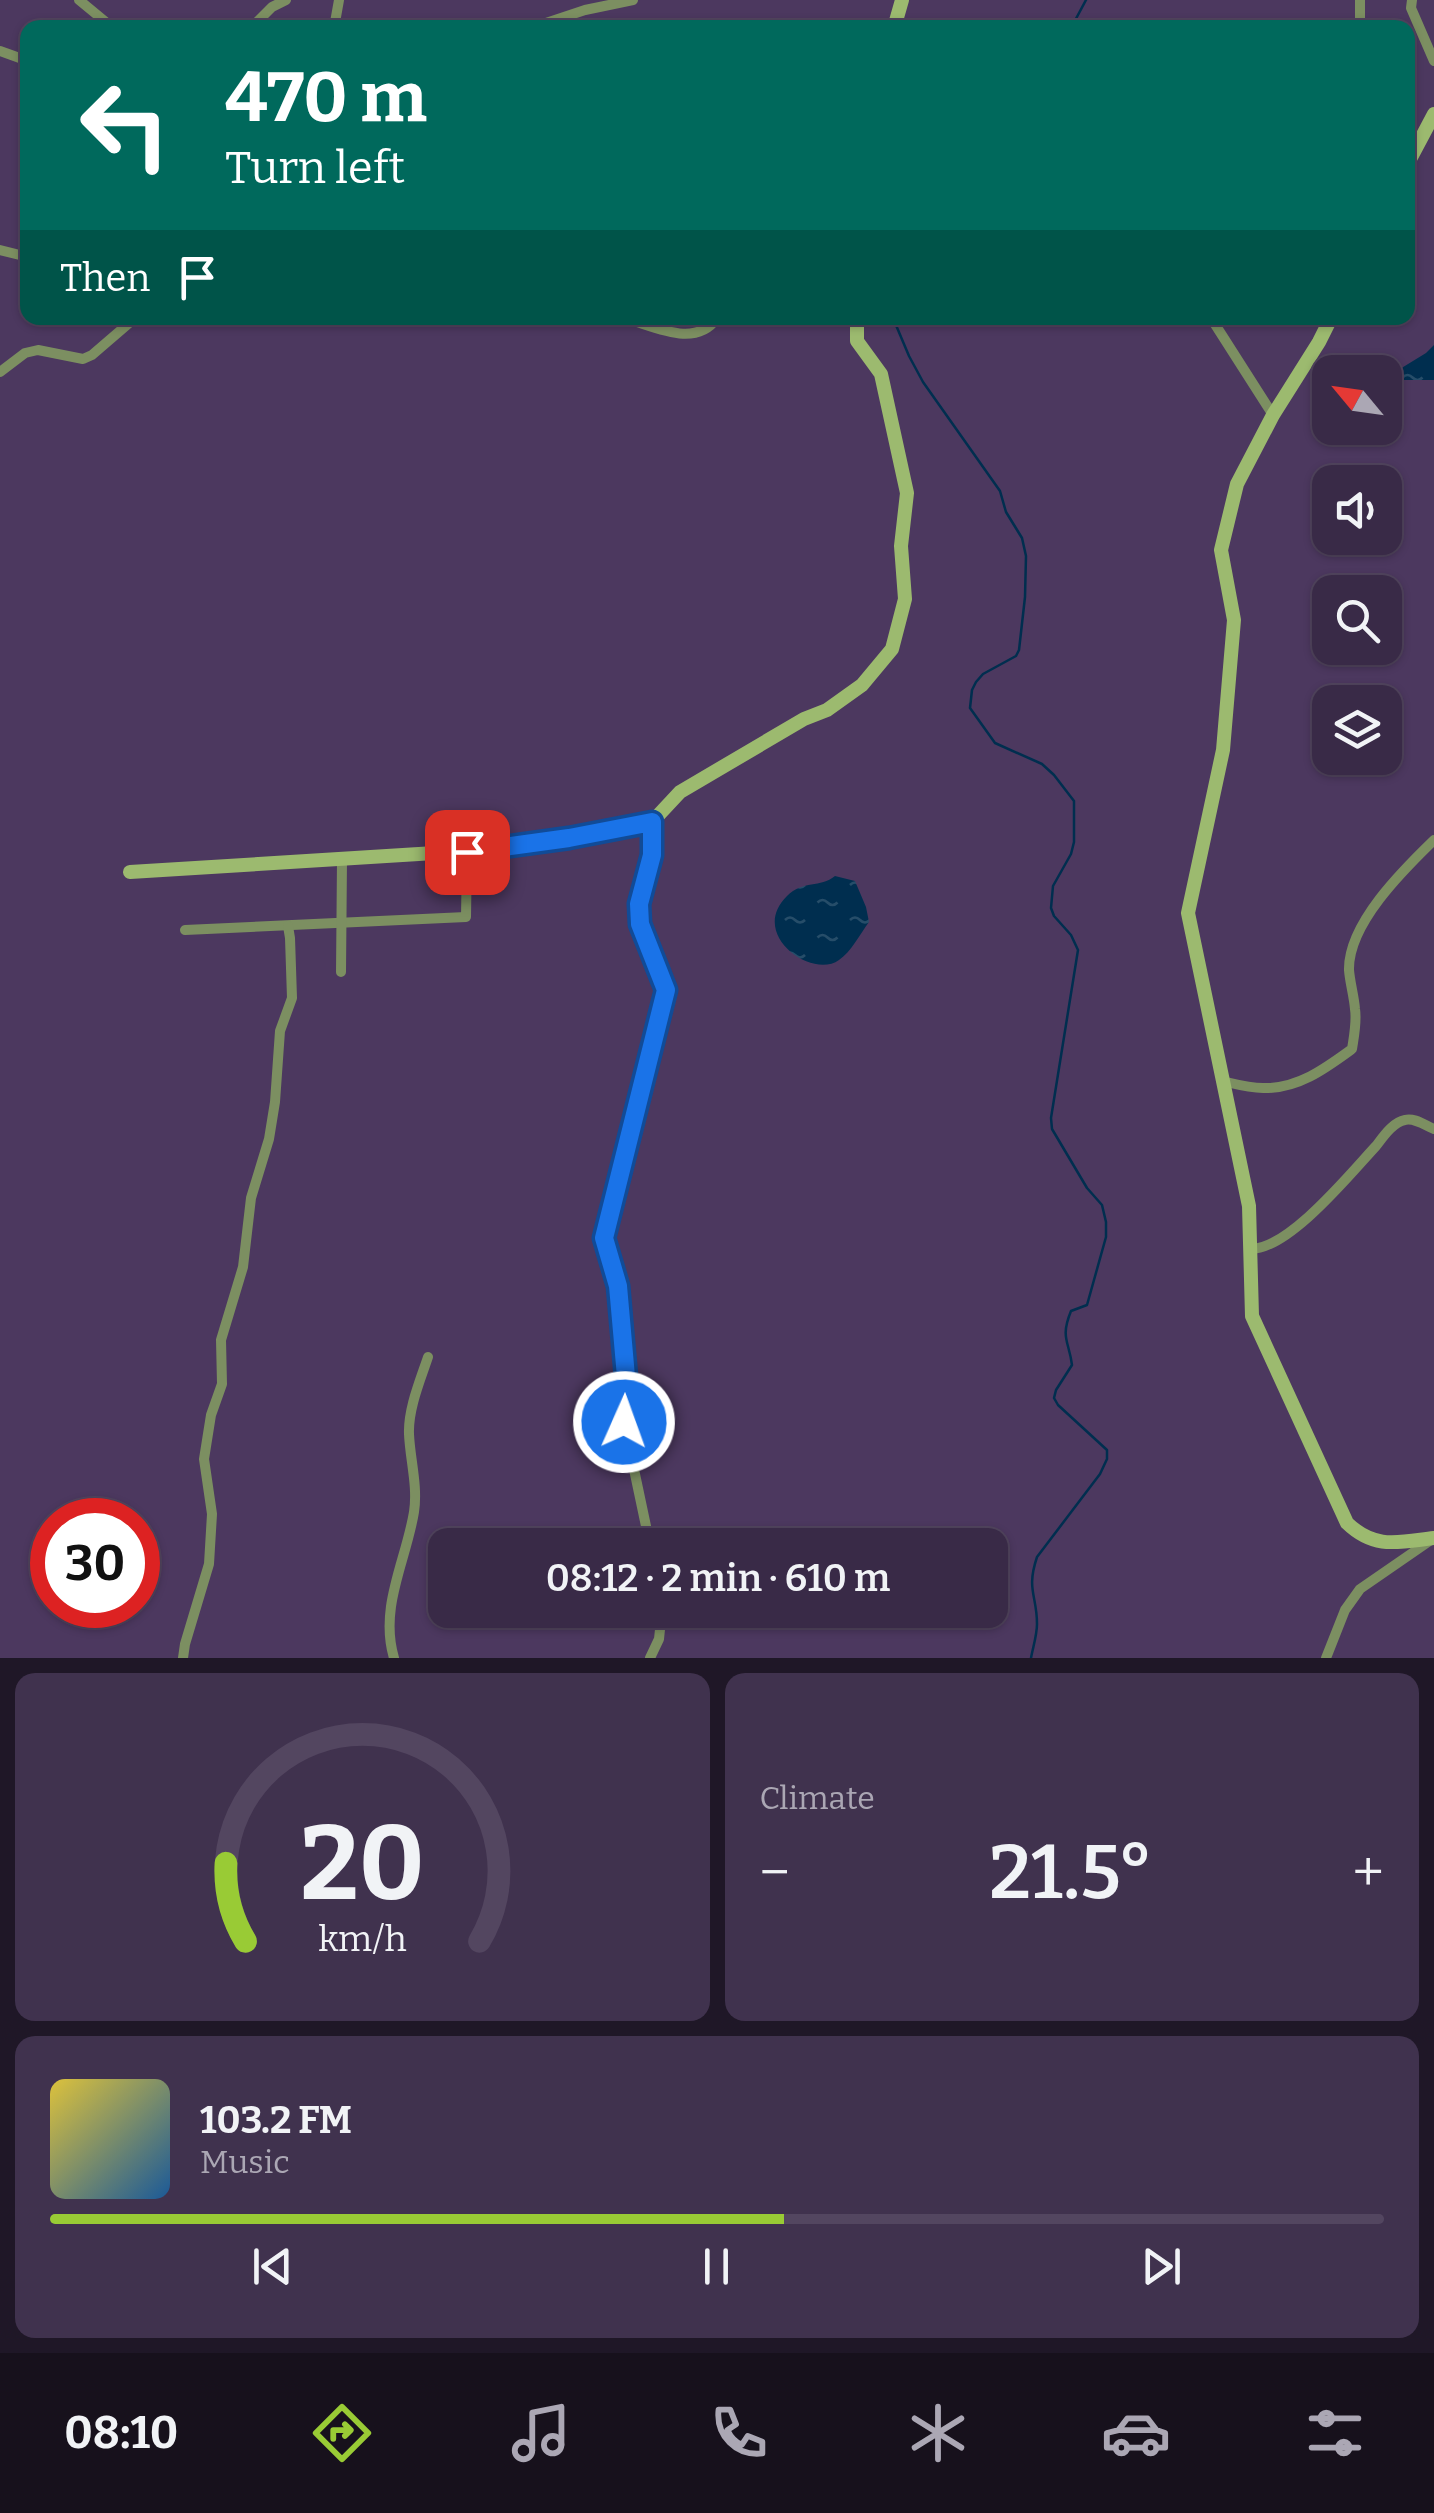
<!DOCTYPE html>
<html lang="en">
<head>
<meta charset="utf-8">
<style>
  body { margin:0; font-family:Bitter,serif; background:#40324e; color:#f1f3f6; height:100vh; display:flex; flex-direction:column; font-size:38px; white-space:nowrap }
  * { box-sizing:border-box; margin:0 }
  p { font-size:32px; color:#aba7b4 }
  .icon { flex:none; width:55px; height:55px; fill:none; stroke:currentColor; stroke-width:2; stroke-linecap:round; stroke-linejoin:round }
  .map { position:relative; height:1658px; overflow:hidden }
  .panel { display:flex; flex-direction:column; gap:15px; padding:15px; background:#1f1727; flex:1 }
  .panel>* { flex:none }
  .top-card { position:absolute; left:20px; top:20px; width:1395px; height:305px; border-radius:20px; box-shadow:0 2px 8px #0004,0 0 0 2px #534660; background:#00695c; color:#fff; overflow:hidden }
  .needle { width:65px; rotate:299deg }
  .buttons { position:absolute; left:1312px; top:355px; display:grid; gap:20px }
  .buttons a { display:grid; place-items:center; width:90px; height:90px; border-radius:20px; background:#392a47; box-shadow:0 2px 8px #0004,0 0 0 2px #534660; font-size:50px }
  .speed { position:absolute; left:30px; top:1498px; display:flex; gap:20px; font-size:50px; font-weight:700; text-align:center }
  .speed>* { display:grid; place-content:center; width:130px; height:130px; border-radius:50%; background:#392a47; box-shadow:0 2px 8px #0004,0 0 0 2px #534660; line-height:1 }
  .speed .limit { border:15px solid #d22; background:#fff; color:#111 }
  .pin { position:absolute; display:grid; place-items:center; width:85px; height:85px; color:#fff; margin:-42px; border-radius:20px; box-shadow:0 5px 15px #0006 }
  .me { position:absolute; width:110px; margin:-55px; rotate:2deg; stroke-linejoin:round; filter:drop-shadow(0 0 8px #0008) }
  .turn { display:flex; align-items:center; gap:35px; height:210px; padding:0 40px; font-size:45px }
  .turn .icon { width:130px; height:130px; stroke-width:2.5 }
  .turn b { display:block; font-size:70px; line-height:85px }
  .then { display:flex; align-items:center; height:95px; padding:0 40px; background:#0003; gap:20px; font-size:38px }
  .big { font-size:75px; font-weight:600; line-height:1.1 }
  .panel .widget { flex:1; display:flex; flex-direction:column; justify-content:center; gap:15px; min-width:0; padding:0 35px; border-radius:20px; background:#40324e }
  .panel .dial { align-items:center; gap:0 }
  .dial svg { height:260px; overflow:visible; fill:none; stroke:#534660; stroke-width:7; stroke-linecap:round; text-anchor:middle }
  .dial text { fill:#f1f3f6; stroke:none }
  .song { display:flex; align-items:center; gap:30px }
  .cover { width:120px; height:120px; border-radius:15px; background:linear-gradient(135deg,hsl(50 70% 55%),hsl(210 70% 35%)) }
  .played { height:10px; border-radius:5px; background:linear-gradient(90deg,#99cb35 55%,#534660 55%) }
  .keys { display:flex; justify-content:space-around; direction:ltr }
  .heat { display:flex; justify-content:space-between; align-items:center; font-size:55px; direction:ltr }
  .panel .tiles { flex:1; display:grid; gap:15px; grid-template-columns:1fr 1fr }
  .widget:last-child { grid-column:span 2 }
  .trip { position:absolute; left:428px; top:1528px; width:580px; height:100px; border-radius:20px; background:#392a47; box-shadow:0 2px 8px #0004,0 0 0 2px #534660; font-weight:600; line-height:100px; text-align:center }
  .dock { display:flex; height:160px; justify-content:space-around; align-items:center; background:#17111c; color:#aba7b4 }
  .dock .icon { width:70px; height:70px }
  .dock .active { color:#99cb35 }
  .dock b { font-size:45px; color:#f1f3f6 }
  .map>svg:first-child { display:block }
  .water { fill:url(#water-ripples) }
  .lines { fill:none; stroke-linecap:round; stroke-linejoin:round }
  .stream { stroke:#002e4f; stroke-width:2.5 }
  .street { stroke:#7c8f61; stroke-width:10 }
  .secondary { stroke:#9cba6f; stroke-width:14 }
  .route-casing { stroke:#114b97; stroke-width:25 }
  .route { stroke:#1a73e8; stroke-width:18 }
</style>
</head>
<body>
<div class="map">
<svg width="1434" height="1658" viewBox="0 0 1434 1658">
  <defs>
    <pattern id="water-ripples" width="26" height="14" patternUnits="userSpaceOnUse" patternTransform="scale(2.5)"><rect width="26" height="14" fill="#002e4f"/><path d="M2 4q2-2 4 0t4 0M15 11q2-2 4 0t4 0" fill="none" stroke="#264d69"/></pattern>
  </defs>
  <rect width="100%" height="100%" fill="#4c385f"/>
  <g class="water">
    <polygon points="1434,345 1434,380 1398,380 1395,372 1426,353"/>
    <path d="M835,876L855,881L866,907L869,922C860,934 851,952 839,960C812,980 748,934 787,896C803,880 820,888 835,876Z"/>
  </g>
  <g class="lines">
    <g class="stream">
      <polyline points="1071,28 1086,0"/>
      <path d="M893,318L909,356L923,382L1000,491L1006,512L1022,538L1026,556L1025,597L1019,650L1016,656L983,674L976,682L972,690L970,708L995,743L1042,764L1054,775L1074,801V842L1071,854L1053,886L1051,908L1054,916L1071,935L1078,950L1051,1118L1052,1129L1087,1188L1102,1205L1106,1222V1237L1087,1305L1071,1311C1060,1338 1069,1341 1072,1365L1056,1390L1054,1398L1058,1405L1107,1450V1459L1100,1474L1037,1557C1026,1590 1037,1595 1037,1624C1037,1635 1033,1647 1031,1658"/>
    </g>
    <g class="street">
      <polyline points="79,0 113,28"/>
      <polyline points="1412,0 1411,8 1434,61"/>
      <polyline points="251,28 272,7 286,0"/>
      <polyline points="334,28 339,0"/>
      <polyline points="531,28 585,10 633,0"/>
      <polyline points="1360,28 1360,0"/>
      <polyline points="0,51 28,61"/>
      <polyline points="0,250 28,257"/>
      <path d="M624,318C654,326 695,349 717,318"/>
      <polyline points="1211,318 1273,415"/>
      <polyline points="0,372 25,353 38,350 83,359 92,355 135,318"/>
      <polyline points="185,930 466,917 467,851"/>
      <polyline points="341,972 342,860"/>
      <path d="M1222,1081C1235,1084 1249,1088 1263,1088C1298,1089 1326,1068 1352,1049C1354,1036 1357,1022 1355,1009C1354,996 1350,983 1349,970C1348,924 1403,870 1434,840"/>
      <path d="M1251,1249C1289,1249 1350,1174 1376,1146C1383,1137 1393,1122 1405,1120C1414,1117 1426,1126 1434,1129"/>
      <polyline points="650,1545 624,1422 627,1388 618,1285 604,1238 666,990 640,924 639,904 652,855 652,822"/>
      <polyline points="183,1658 185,1644 209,1564 212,1514 204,1459 211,1415 222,1384 221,1340 243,1267 251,1198 269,1139 275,1102 280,1031 292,998 290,938 288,926"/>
      <path d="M394,1658C379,1607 406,1561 414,1512C418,1486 410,1459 409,1434C408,1409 420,1381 428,1357"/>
      <polyline points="650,1658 659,1639 662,1610"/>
      <polyline points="1326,1658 1345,1610 1360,1589 1431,1540"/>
    </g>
    <g class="secondary">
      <polyline points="894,28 902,0"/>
      <polyline points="1408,163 1434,114"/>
      <path d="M1331,318L1319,342L1273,415L1237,484L1221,550L1234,620L1223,750L1188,913L1249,1206L1252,1316L1347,1523C1375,1550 1399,1542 1434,1538"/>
      <polyline points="130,872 467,851 569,838 652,822 680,792 804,719 827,710 862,685 892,649 905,599 901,546 907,493 881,374 857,341 857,318"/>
    </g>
  </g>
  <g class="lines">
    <defs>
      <polyline id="route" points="467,852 569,838 652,822 652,855 639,904 640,924 666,990 604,1238 618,1286 627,1388 624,1422"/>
    </defs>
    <use href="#route" class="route-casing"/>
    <use href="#route" class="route"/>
  </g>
</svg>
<div class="buttons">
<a><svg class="needle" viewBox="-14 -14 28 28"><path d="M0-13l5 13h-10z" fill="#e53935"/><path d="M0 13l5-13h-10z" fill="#aba7b4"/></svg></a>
<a><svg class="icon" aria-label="sound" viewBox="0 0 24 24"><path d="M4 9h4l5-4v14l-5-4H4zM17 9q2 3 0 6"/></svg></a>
<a><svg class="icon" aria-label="search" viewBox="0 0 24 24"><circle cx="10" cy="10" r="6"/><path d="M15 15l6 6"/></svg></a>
<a><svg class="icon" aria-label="layers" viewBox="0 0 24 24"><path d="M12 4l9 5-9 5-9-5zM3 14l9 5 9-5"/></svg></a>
</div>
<div class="speed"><div class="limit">30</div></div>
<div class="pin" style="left:467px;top:852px;background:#d93025"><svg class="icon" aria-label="arrive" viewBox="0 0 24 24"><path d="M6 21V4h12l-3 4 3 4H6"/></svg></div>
<svg class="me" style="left:624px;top:1422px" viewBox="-20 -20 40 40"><circle r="17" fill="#1a73e8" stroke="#fff" stroke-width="3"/><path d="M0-11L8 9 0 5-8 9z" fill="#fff"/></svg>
<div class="trip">08:12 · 2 min · 610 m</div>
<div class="top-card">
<div class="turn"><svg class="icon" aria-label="left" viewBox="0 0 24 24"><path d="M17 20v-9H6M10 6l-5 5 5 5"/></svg><div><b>470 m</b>Turn left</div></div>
<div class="then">Then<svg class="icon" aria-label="arrive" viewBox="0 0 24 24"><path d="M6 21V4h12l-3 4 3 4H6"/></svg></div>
</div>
</div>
<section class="panel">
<div class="tiles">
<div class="widget dial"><svg viewBox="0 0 100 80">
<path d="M14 69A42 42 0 1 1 86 69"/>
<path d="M14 69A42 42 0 0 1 8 45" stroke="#99cb35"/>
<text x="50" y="56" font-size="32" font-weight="700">20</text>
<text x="50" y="72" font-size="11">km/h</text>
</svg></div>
<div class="widget"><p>Climate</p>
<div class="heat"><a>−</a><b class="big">21.5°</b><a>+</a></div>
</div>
<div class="widget">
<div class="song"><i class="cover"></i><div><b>103.2 FM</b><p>Music</p></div></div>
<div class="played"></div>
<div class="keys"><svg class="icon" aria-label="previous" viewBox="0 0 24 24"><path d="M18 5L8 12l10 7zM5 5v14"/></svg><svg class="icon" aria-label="pause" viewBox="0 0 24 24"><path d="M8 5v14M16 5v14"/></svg><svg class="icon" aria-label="next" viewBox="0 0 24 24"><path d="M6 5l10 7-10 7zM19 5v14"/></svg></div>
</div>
</div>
</section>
<nav class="dock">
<b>08:10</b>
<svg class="icon active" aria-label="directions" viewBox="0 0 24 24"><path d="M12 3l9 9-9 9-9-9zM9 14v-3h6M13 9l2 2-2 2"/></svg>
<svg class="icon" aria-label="music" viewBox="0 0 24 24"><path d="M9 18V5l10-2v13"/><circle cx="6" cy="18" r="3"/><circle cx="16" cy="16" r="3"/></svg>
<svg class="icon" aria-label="phone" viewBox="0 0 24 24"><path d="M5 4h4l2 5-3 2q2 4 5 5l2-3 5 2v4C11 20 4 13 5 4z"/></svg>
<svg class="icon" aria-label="climate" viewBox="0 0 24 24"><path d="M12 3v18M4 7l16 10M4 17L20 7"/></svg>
<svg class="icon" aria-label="car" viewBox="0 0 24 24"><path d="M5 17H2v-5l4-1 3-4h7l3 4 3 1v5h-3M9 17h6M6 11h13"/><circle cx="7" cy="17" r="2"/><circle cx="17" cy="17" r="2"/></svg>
<svg class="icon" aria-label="filters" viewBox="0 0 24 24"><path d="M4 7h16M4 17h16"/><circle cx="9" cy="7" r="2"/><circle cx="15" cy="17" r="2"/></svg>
</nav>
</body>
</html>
